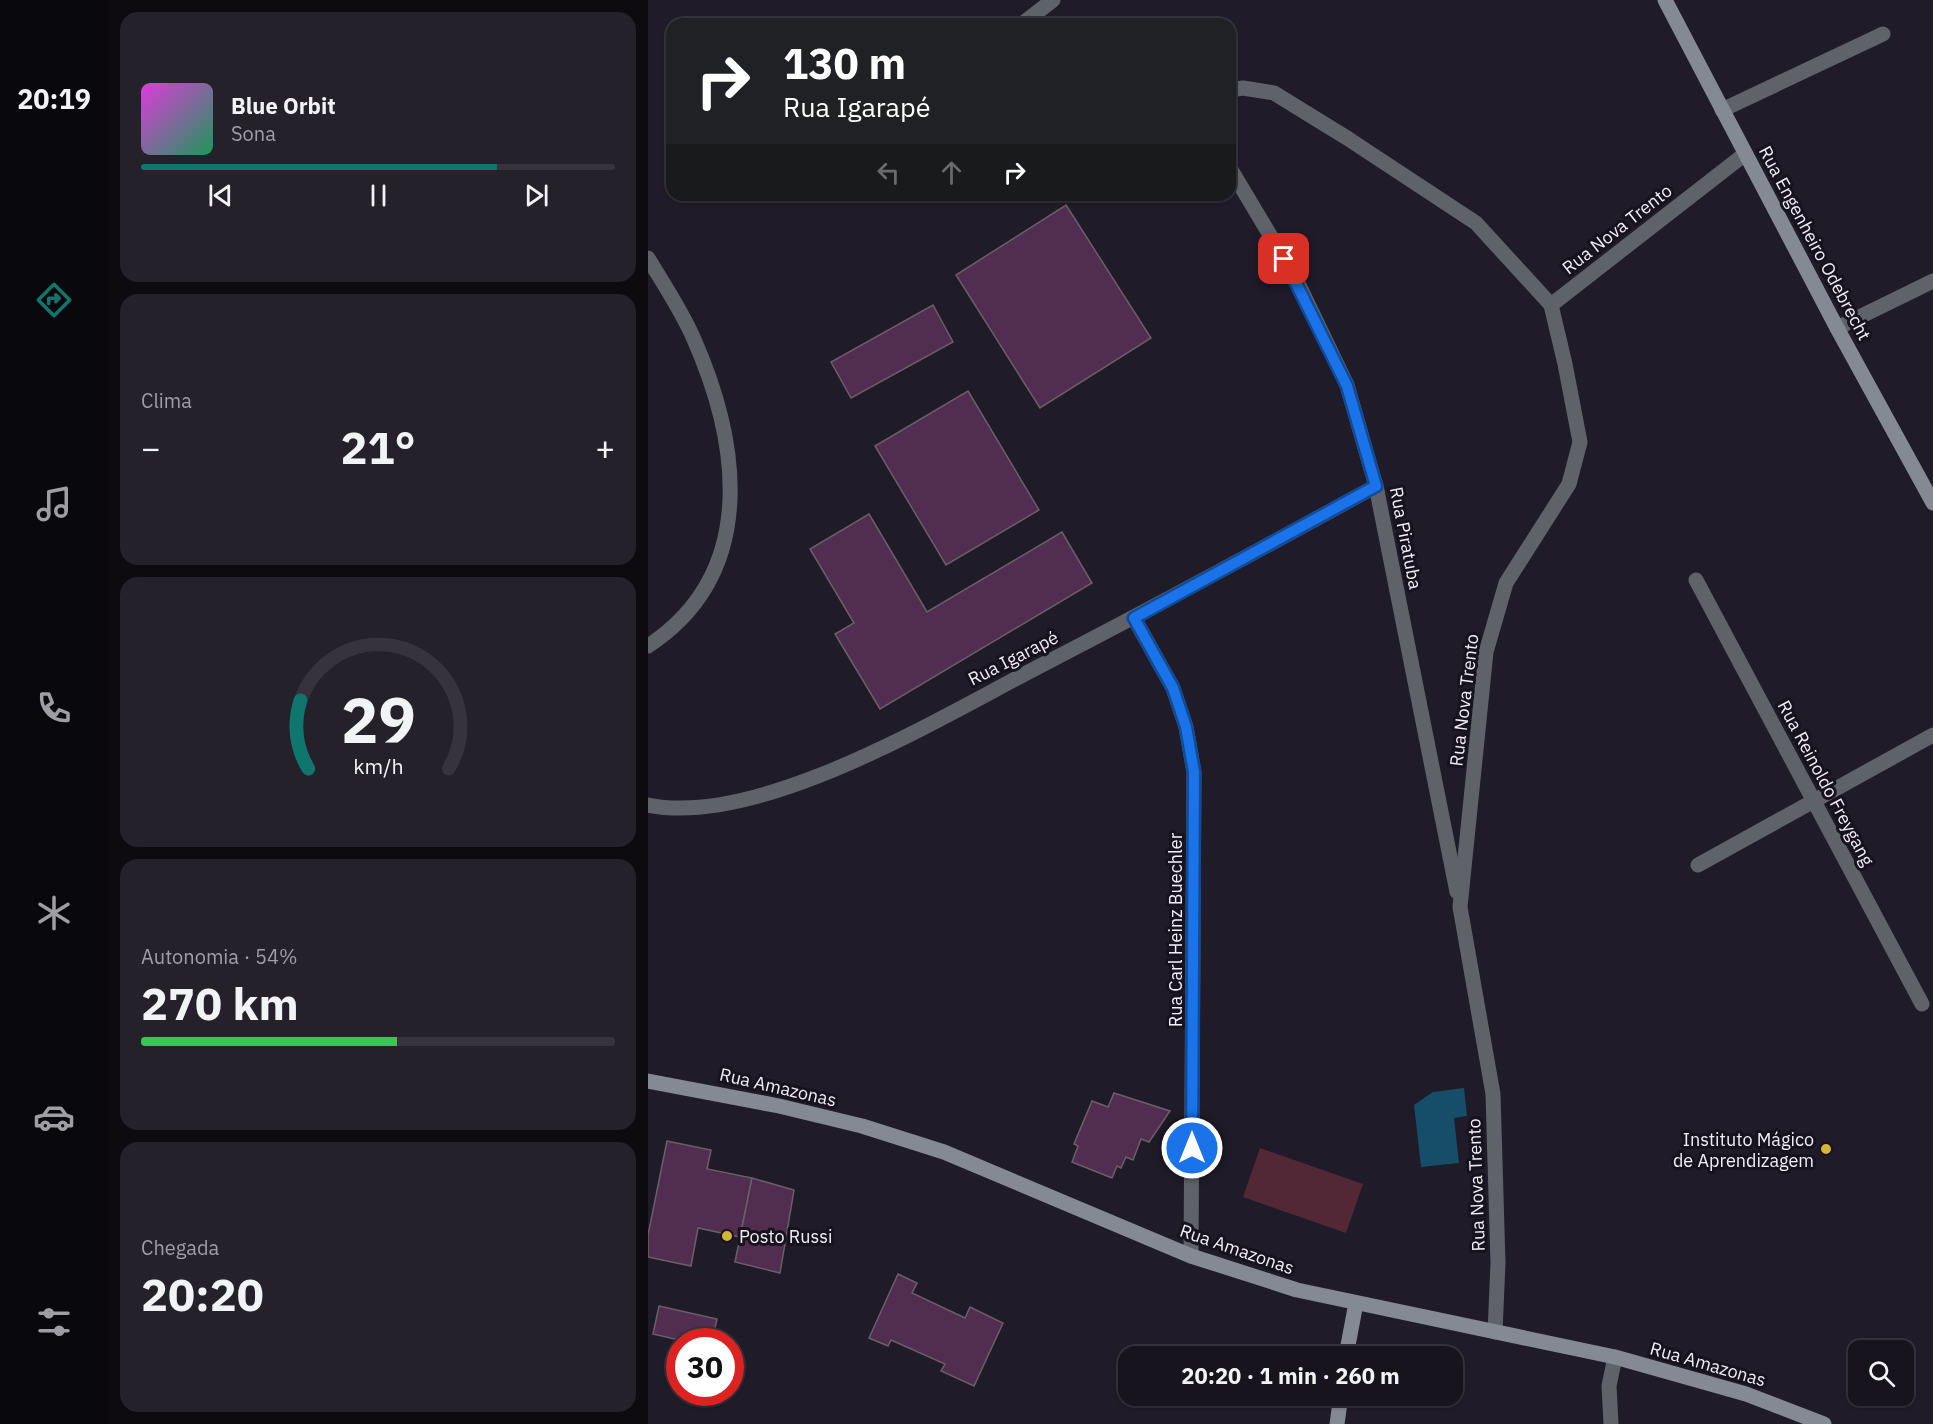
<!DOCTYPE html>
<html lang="pt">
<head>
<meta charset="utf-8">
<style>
  body { margin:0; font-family:"IBM Plex Sans",sans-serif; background:#24212b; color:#f1f3f6; height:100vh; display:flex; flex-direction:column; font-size:22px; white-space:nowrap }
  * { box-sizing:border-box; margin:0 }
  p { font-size:20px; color:#9e9ea4 }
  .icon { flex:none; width:33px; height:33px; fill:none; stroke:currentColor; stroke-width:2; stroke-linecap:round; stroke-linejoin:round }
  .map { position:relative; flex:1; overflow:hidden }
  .drawer { display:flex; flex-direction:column; gap:12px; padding:12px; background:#0d0b10; width:540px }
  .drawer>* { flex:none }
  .hud { position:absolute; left:18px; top:18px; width:570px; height:183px; border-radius:18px; box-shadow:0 2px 4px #0004,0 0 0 2px #36333c; background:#202124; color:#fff; overflow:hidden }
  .controls { position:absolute; left:1200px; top:1340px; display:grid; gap:12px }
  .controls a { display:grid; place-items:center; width:66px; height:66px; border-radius:12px; background:#17141e; box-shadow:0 2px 4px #0004,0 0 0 2px #36333c; font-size:30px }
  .speed { position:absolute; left:18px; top:1328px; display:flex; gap:12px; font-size:30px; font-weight:700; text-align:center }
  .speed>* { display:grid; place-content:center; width:78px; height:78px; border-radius:50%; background:#17141e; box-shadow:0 2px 4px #0004,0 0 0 2px #36333c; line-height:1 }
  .speed .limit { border:9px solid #d22; background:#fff; color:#111 }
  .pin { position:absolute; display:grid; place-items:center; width:51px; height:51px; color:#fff; margin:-26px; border-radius:12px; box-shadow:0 3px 9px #0006 }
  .me { position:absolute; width:66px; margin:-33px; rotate:0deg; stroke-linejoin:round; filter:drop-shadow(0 0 4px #0008) }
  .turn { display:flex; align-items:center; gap:21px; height:126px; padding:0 18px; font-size:27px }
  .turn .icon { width:78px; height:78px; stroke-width:2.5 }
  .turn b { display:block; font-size:42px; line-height:51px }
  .lanes { display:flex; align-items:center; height:57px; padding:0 18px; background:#0003; justify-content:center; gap:30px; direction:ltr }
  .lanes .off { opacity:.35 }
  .big { font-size:45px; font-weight:800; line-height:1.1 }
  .drawer .tile { flex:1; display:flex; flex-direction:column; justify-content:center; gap:9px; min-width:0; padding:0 21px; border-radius:18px; background:#24212b }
  .drawer .dial { align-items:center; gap:0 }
  .dial svg { height:156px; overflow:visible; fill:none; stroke:#36333c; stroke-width:7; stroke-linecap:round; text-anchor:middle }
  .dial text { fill:#f1f3f6; stroke:none }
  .song { display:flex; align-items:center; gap:18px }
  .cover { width:72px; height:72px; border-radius:9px; background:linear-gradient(135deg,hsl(300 70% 55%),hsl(150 70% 35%)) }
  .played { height:6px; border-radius:3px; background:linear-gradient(90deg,#0f766e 75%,#36333c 75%) }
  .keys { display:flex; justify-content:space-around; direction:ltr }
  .heat { display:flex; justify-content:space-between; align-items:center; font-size:33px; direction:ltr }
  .charge { height:9px; border-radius:4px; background:linear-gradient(90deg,#34c759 54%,#36333c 0) }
  .trip { position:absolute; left:470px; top:1346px; width:345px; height:60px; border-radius:18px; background:#17141e; box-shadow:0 2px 4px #0004,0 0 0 2px #36333c; font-weight:800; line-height:60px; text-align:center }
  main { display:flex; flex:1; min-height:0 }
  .tab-bar { display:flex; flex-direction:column; width:108px; justify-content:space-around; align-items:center; background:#09080c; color:#9e9ea4 }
  .tab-bar .icon { width:42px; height:42px }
  .tab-bar .on { color:#0f766e }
  .tab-bar b { font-size:27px; color:#f1f3f6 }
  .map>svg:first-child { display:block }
  .green { fill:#522836 }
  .water { fill:#164d68 }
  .building { fill:#512e4f; stroke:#6b5e69; stroke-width:1.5 }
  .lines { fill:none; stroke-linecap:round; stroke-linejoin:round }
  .lane { stroke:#5f6268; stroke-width:15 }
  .street { stroke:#5f6268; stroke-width:15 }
  .secondary { stroke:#848993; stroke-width:15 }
  .route-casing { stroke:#114b97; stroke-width:15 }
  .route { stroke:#1a73e8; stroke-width:10 }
  .poi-dot { fill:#d4b635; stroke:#16121e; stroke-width:2 }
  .labels { text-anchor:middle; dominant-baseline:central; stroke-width:6; stroke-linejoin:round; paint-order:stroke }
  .street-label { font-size:18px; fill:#f0eef7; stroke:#16121e }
  .poi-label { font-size:18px; fill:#f0eef7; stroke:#16121e; text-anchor:end }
</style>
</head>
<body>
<main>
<nav class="tab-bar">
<b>20:19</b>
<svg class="icon on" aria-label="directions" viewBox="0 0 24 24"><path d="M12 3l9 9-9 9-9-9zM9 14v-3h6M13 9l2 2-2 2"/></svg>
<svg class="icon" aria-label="music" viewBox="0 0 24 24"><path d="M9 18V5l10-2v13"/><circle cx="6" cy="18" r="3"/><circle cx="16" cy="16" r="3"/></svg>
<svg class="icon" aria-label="phone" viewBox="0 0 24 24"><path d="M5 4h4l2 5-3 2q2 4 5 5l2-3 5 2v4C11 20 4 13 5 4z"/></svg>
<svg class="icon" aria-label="climate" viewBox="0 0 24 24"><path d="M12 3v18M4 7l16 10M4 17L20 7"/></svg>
<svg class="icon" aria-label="car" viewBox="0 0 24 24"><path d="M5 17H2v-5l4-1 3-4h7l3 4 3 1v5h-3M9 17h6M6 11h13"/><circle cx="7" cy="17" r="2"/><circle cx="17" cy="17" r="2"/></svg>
<svg class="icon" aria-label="filters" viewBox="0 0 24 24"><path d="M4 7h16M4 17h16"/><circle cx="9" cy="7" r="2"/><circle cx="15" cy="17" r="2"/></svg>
</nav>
<section class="drawer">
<div class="tile">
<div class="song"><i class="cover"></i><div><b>Blue Orbit</b><p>Sona</p></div></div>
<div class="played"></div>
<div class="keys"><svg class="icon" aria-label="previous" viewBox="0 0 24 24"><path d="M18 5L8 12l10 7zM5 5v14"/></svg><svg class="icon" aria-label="pause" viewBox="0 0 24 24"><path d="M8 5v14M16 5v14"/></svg><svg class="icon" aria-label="next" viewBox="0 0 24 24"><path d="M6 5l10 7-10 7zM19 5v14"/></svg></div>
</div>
<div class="tile"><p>Clima</p>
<div class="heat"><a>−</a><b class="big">21°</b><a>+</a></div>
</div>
<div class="tile dial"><svg viewBox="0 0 100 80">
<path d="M14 69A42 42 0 1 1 86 69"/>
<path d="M14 69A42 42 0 0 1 10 34" stroke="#0f766e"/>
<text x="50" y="56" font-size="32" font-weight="700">29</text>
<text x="50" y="72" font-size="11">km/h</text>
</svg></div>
<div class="tile"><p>Autonomia · 54%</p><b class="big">270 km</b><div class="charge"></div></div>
<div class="tile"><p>Chegada</p><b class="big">20:20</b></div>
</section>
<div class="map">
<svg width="1285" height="1424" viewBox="0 0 1285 1424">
  <rect width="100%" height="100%" fill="#1f1b28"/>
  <polygon class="green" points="612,1148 715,1184 698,1233 595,1197"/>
  <polygon class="water" points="816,1088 819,1116 806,1118 811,1163 773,1167 766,1105 785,1092"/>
  <g class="building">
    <polygon points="418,205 503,338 392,408 308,275"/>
    <polygon points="285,305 305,342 203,398 183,362"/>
    <polygon points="320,391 391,510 298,565 227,446"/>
    <polygon points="221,514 279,612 414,532 444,583 232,709 187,634 206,623 162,549"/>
    <polygon points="466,1093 522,1111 501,1142 493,1139 485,1160 478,1157 473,1168 469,1166 464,1178 424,1162 430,1146 426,1144 444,1101 460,1107"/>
    <polygon points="19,1141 63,1150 59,1169 104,1178 92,1237 50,1228 43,1266 0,1257 0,1235"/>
    <polygon points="104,1178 146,1190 132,1273 87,1262"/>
    <polygon points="250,1274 269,1283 264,1293 317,1318 322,1307 355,1323 326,1386 293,1371 297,1364 243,1340 240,1346 221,1338"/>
    <polygon points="11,1306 69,1319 64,1341 35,1341 5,1334"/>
  </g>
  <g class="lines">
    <polyline class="lane" points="1074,110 1235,34"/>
    <g class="street">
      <polyline points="374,24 405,0"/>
      <polyline points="582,90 595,88 626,93 699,138 828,223 903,305 917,364 932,442 921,484 858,583 838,652 812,907 845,1094 850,1263 847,1332"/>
      <polyline points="582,168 647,277 699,385 728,486 809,892"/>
      <path d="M0,258C15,283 33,310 45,337C92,443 111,573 0,646"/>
      <polyline points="903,305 1097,154"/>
      <polyline points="1189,328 1285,281"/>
      <polyline points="1048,580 1274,1004"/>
      <polyline points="486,618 525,688 538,727 546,772 543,1256"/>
      <path d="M0,805C112,828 293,717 392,666C505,608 617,547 728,486"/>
      <polyline points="1050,865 1285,735"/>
      <polyline points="963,1424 961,1386 967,1357"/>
    </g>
    <g class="secondary">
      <polyline points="1017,0 1189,328 1285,503"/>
      <polyline points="0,1081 131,1106 214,1126 296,1152 543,1256 649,1290 967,1357 1098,1394 1176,1424"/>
      <polyline points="698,1356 708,1303"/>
      <polyline points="689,1424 693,1395"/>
    </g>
  </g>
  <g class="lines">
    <defs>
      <polyline id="route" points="544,1148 546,772 538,727 525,688 486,618 728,486 699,386 636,259"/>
    </defs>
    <use href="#route" class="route-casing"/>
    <use href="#route" class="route"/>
  </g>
  <g class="poi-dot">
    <circle cx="1178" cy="1149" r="6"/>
    <circle cx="79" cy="1236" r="6"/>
  </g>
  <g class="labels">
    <g class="street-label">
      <text transform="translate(969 229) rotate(-38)">Rua Nova Trento</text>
      <text transform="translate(1167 243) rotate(62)">Rua Engenheiro Odebrecht</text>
      <text transform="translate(758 538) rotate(79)">Rua Piratuba</text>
      <text transform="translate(365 658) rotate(-27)">Rua Igarapé</text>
      <text transform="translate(816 700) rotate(-83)">Rua Nova Trento</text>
      <text transform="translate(1178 783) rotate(62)">Rua Reinoldo Freygang</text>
      <text transform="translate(527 930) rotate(-90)">Rua Carl Heinz Buechler</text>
      <text transform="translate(130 1087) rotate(13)">Rua Amazonas</text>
      <text transform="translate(828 1185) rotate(-92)">Rua Nova Trento</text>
      <text transform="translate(589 1249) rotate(19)">Rua Amazonas</text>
      <text transform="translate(1060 1364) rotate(16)">Rua Amazonas</text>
    </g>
    <g class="poi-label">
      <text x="1166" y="1139">Instituto Mágico<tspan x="1166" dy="21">de Aprendizagem</tspan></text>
      <text x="91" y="1236" text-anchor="start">Posto Russi</text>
    </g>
  </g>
</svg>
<div class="controls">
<a><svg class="icon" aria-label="search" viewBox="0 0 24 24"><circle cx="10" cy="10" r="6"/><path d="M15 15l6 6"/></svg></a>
</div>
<div class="speed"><div class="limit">30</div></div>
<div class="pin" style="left:636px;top:259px;background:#d93025"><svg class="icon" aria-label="arrive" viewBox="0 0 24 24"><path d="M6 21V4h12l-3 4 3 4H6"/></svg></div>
<svg class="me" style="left:544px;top:1148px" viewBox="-20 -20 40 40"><circle r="17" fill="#1a73e8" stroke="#fff" stroke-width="3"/><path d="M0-11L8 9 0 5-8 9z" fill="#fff"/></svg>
<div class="trip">20:20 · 1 min · 260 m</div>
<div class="hud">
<div class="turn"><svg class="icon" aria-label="right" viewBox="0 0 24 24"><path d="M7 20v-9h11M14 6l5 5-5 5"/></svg><div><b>130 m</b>Rua Igarapé</div></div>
<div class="lanes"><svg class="icon off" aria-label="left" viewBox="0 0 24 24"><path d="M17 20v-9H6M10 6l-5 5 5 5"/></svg><svg class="icon off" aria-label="ahead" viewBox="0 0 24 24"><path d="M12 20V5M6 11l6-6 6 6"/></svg><svg class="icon" aria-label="right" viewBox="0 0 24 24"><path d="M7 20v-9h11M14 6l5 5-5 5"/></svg></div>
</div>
</div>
</main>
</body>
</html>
